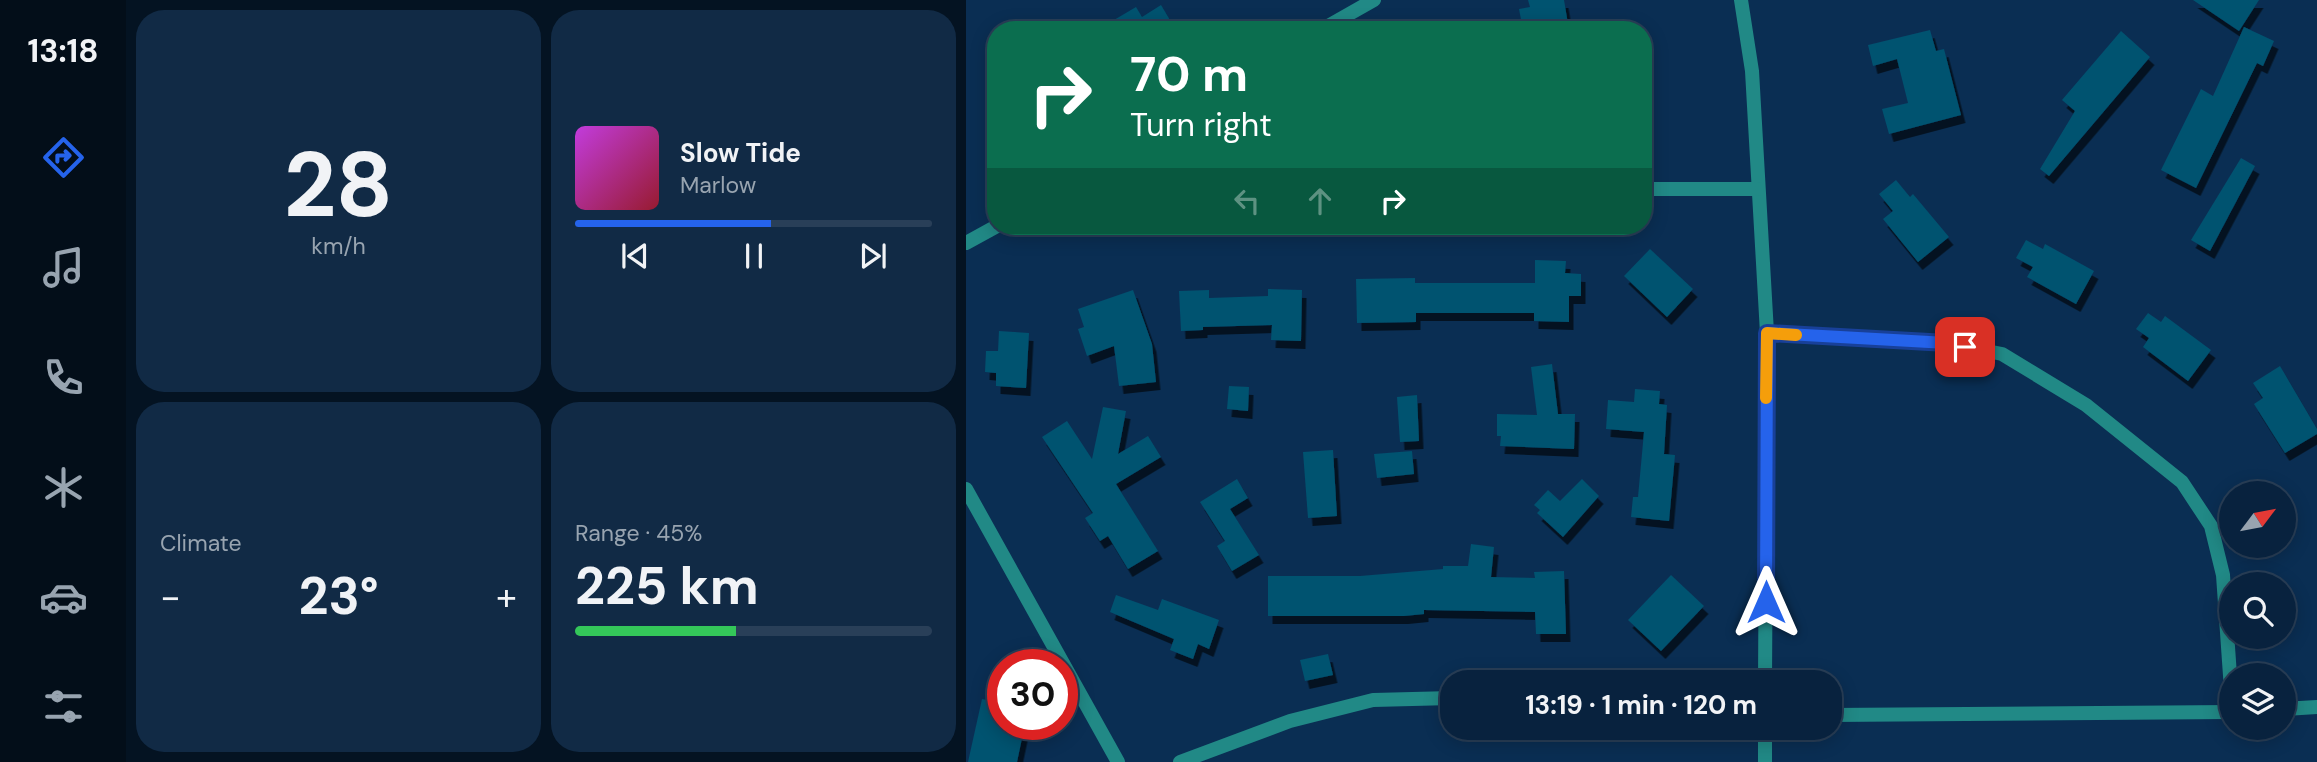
<!DOCTYPE html>
<html lang="en">
<head>
<meta charset="utf-8">
<style>
  body { margin:0; font-family:"DM Sans",sans-serif; background:#112a45; color:#f1f3f6; height:100vh; display:flex; flex-direction:column; font-size:26px; white-space:nowrap }
  * { box-sizing:border-box; margin:0 }
  p { font-size:23px; color:#98a4b0 }
  .icon { flex:none; width:38px; height:38px; fill:none; stroke:currentColor; stroke-width:2; stroke-linecap:round; stroke-linejoin:round }
  .map { position:relative; flex:1; overflow:hidden }
  .details { display:flex; flex-direction:column; gap:10px; padding:10px; background:#041322; width:840px }
  .details>* { flex:none }
  .top-card { position:absolute; left:21px; top:21px; width:665px; height:214px; border-radius:28px; box-shadow:0 4px 18px #0003,0 0 0 2px #293f58; background:#0b6e4f; color:#fff; overflow:hidden }
  .needle { width:46px; rotate:58deg }
  .controls { position:absolute; left:1253px; top:481px; display:grid; gap:14px }
  .controls a { display:grid; place-items:center; width:77px; height:77px; border-radius:50%; background:#08223e; box-shadow:0 4px 18px #0003,0 0 0 2px #293f58; font-size:35px }
  .speed { position:absolute; left:21px; top:649px; display:flex; gap:14px; font-size:35px; font-weight:700; text-align:center }
  .speed>* { display:grid; place-content:center; width:91px; height:91px; border-radius:50%; background:#08223e; box-shadow:0 4px 18px #0003,0 0 0 2px #293f58; line-height:1 }
  .speed .limit { border:10px solid #d22; background:#fff; color:#111 }
  .pin { position:absolute; display:grid; place-items:center; width:60px; height:60px; color:#fff; margin:-30px; border-radius:14px; box-shadow:0 4px 10px #0006 }
  .me { position:absolute; width:77px; margin:-38px; rotate:0deg; stroke-linejoin:round; filter:drop-shadow(0 0 5px #0008) }
  .turn { display:flex; align-items:center; gap:24px; height:147px; padding:0 28px; font-size:32px }
  .turn .icon { width:91px; height:91px; stroke-width:2.5 }
  .turn b { display:block; font-size:49px; line-height:60px }
  .lanes { display:flex; align-items:center; height:66px; padding:0 28px; background:#0003; justify-content:center; gap:35px; direction:ltr }
  .lanes .off { opacity:.35 }
  .big { font-size:52px; font-weight:700; line-height:1.1 }
  .details .tile { flex:1; display:flex; flex-direction:column; justify-content:center; gap:10px; min-width:0; padding:0 24px; border-radius:28px; background:#112a45 }
  .details .dial { align-items:center; gap:0 }
  .dial b { font-size:91px; line-height:1 }
  .song { display:flex; align-items:center; gap:21px }
  .cover { width:84px; height:84px; border-radius:10px; background:linear-gradient(135deg,hsl(290 70% 55%),hsl(350 70% 35%)) }
  .played { height:7px; border-radius:4px; background:linear-gradient(90deg,#2563eb 55%,#293f58 55%) }
  .keys { display:flex; justify-content:space-around; direction:ltr }
  .heat { display:flex; justify-content:space-between; align-items:center; font-size:38px; direction:ltr }
  .charge { height:10px; border-radius:5px; background:linear-gradient(90deg,#34c759 45%,#293f58 0) }
  .details .tiles { flex:1; display:grid; gap:10px; grid-template-columns:repeat(2,1fr) }
  .trip { position:absolute; left:474px; top:670px; width:402px; height:70px; border-radius:28px; background:#08223e; box-shadow:0 4px 18px #0003,0 0 0 2px #293f58; font-weight:700; line-height:70px; text-align:center }
  main { display:flex; flex:1; min-height:0 }
  .tabs { display:flex; flex-direction:column; width:126px; justify-content:space-around; align-items:center; background:#030e19; color:#98a4b0 }
  .tabs .icon { width:49px; height:49px }
  .tabs .on { color:#2563eb }
  .tabs b { font-size:32px; color:#f1f3f6 }
  .map>svg:first-child { display:block }
  .building { fill:#015270; filter:url(#shadow) }
  .lines { fill:none; stroke-linecap:round; stroke-linejoin:round }
  .street { stroke:#218986; stroke-width:14 }
  .route-casing { stroke:#184099; stroke-width:18 }
  .route { stroke:#2563eb; stroke-width:12 }
  .slow { stroke:#f59e0b; stroke-width:12 }
</style>
</head>
<body>
<main>
<nav class="tabs">
<b>13:18</b>
<svg class="icon on" aria-label="directions" viewBox="0 0 24 24"><path d="M12 3l9 9-9 9-9-9zM9 14v-3h6M13 9l2 2-2 2"/></svg>
<svg class="icon" aria-label="music" viewBox="0 0 24 24"><path d="M9 18V5l10-2v13"/><circle cx="6" cy="18" r="3"/><circle cx="16" cy="16" r="3"/></svg>
<svg class="icon" aria-label="phone" viewBox="0 0 24 24"><path d="M5 4h4l2 5-3 2q2 4 5 5l2-3 5 2v4C11 20 4 13 5 4z"/></svg>
<svg class="icon" aria-label="climate" viewBox="0 0 24 24"><path d="M12 3v18M4 7l16 10M4 17L20 7"/></svg>
<svg class="icon" aria-label="car" viewBox="0 0 24 24"><path d="M5 17H2v-5l4-1 3-4h7l3 4 3 1v5h-3M9 17h6M6 11h13"/><circle cx="7" cy="17" r="2"/><circle cx="17" cy="17" r="2"/></svg>
<svg class="icon" aria-label="filters" viewBox="0 0 24 24"><path d="M4 7h16M4 17h16"/><circle cx="9" cy="7" r="2"/><circle cx="15" cy="17" r="2"/></svg>
</nav>
<section class="details">
<div class="tiles">
<div class="tile dial"><b>28</b><p>km/h</p></div>
<div class="tile">
<div class="song"><i class="cover"></i><div><b>Slow Tide</b><p>Marlow</p></div></div>
<div class="played"></div>
<div class="keys"><svg class="icon" aria-label="previous" viewBox="0 0 24 24"><path d="M18 5L8 12l10 7zM5 5v14"/></svg><svg class="icon" aria-label="pause" viewBox="0 0 24 24"><path d="M8 5v14M16 5v14"/></svg><svg class="icon" aria-label="next" viewBox="0 0 24 24"><path d="M6 5l10 7-10 7zM19 5v14"/></svg></div>
</div>
<div class="tile"><p>Climate</p>
<div class="heat"><a>−</a><b class="big">23°</b><a>+</a></div>
</div>
<div class="tile"><p>Range · 45%</p><b class="big">225 km</b><div class="charge"></div></div>
</div>
</section>
<div class="map">
<svg width="1351" height="762" viewBox="0 0 1351 762">
  <defs>
    <filter id="shadow"><feDropShadow dx="4.5" dy="8" stdDeviation="0" flood-color="#0009"/></filter>
  </defs>
  <rect width="100%" height="100%" fill="#0a2e53"/>
  <g class="building">
    <polygon points="562,0 598,0 603,30 557,30 553,9 564,7"/>
    <polygon points="1227,0 1293,0 1273,31"/>
    <polygon points="195,5 210,30 131,30 170,7 176,17"/>
    <polygon points="1278,27 1308,41 1297,66 1291,63 1230,188 1195,170 1235,89 1247,96"/>
    <polygon points="964,30 970,51 978,49 995,115 923,134 916,109 942,103 931,59 907,66 902,45"/>
    <polygon points="1155,31 1184,57 1083,176 1074,169 1109,111 1096,100"/>
    <polygon points="1275,158 1289,166 1244,251 1225,240"/>
    <polygon points="930,180 944,197 947,194 983,237 952,262 917,219 927,211 913,194"/>
    <polygon points="1060,240 1077,249 1079,244 1128,271 1110,304 1061,277 1067,267 1050,258"/>
    <polygon points="684,249 727,289 701,317 658,276"/>
    <polygon points="569,260 600,261 599,273 615,274 615,296 603,296 603,322 568,321 568,313 450,313 450,322 391,323 390,279 449,278 449,283 569,283"/>
    <polygon points="302,289 336,290 335,341 305,340 306,325 237,327 237,330 215,331 213,291 243,290 243,298 302,296"/>
    <polygon points="167,290 186,344 190,382 153,386 148,346 121,356 112,329 118,327 112,309"/>
    <polygon points="1182,313 1195,322 1199,316 1245,350 1222,381 1177,347 1183,338 1170,329"/>
    <polygon points="33,331 63,333 60,388 30,386 30,373 19,372 20,351 32,351"/>
    <polygon points="586,364 592,414 609,414 608,449 534,446 535,436 531,436 531,414 571,415 565,367"/>
    <polygon points="1314,366 1351,429 1351,434 1319,453 1288,404 1297,398 1287,383"/>
    <polygon points="263,386 283,387 282,411 261,409"/>
    <polygon points="669,389 694,391 693,404 701,405 698,454 709,455 703,521 665,517 667,497 672,497 678,432 640,429 642,400 668,402"/>
    <polygon points="451,395 453,441 434,442 431,397"/>
    <polygon points="137,407 160,411 152,454 182,436 195,457 150,484 192,551 162,569 142,536 134,541 119,518 127,513 76,437 101,421 126,459"/>
    <polygon points="367,450 371,516 342,518 337,452"/>
    <polygon points="446,451 448,474 411,478 408,454"/>
    <polygon points="271,479 282,498 264,509 293,555 266,571 251,546 259,541 234,502"/>
    <polygon points="616,479 633,496 597,537 571,513 574,510 568,505 582,490 594,501"/>
    <polygon points="505,544 528,547 525,577 569,578 568,572 598,571 600,634 570,634 569,612 458,610 458,614 438,616 302,616 302,576 394,576 477,569 477,566 502,566"/>
    <polygon points="705,575 738,606 695,651 662,620"/>
    <polygon points="150,595 192,610 196,599 253,620 243,649 232,644 227,659 204,650 208,639 144,612"/>
    <polygon points="362,654 367,675 339,681 334,660"/>
    <polygon points="16,699 37,703 37,724 59,724 51,762 2,762"/>
  </g>
  <g class="lines">
    <g class="street">
      <polyline points="775,0 786,71 801,333 799,682"/>
      <polyline points="355,30 408,0"/>
      <polyline points="677,189 791,189"/>
      <polyline points="0,243 31,226"/>
      <polyline points="801,333 981,343 1036,354 1120,405 1216,482 1245,526 1257,575 1265,690"/>
      <polyline points="0,489 152,762"/>
      <polyline points="1318,709 1351,707"/>
      <polyline points="864,715 1265,712"/>
      <polyline points="214,762 324,721 407,700 486,698"/>
      <polyline points="799,762 799,728"/>
    </g>
  </g>
  <g class="lines">
    <defs>
      <polyline id="route" points="800,602 801,333 981,343 999,347"/>
    </defs>
    <use href="#route" class="route-casing"/>
    <use href="#route" class="route"/>
    <polyline class="slow" points="800,398 801,333 830,335"/>
  </g>
</svg>
<div class="controls">
<a><svg class="needle" viewBox="-14 -14 28 28"><path d="M0-13l5 13h-10z" fill="#e53935"/><path d="M0 13l5-13h-10z" fill="#98a4b0"/></svg></a>
<a><svg class="icon" aria-label="search" viewBox="0 0 24 24"><circle cx="10" cy="10" r="6"/><path d="M15 15l6 6"/></svg></a>
<a><svg class="icon" aria-label="layers" viewBox="0 0 24 24"><path d="M12 4l9 5-9 5-9-5zM3 14l9 5 9-5"/></svg></a>
</div>
<div class="speed"><div class="limit">30</div></div>
<div class="pin" style="left:999px;top:347px;background:#d93025"><svg class="icon" aria-label="arrive" viewBox="0 0 24 24"><path d="M6 21V4h12l-3 4 3 4H6"/></svg></div>
<svg class="me" style="left:800px;top:602px" viewBox="-20 -20 40 40"><path d="M0-17L14 15 0 8-14 15z" fill="#2563eb" stroke="#fff" stroke-width="4"/></svg>
<div class="trip">13:19 · 1 min · 120 m</div>
<div class="top-card">
<div class="turn"><svg class="icon" aria-label="right" viewBox="0 0 24 24"><path d="M7 20v-9h11M14 6l5 5-5 5"/></svg><div><b>70 m</b>Turn right</div></div>
<div class="lanes"><svg class="icon off" aria-label="left" viewBox="0 0 24 24"><path d="M17 20v-9H6M10 6l-5 5 5 5"/></svg><svg class="icon off" aria-label="ahead" viewBox="0 0 24 24"><path d="M12 20V5M6 11l6-6 6 6"/></svg><svg class="icon" aria-label="right" viewBox="0 0 24 24"><path d="M7 20v-9h11M14 6l5 5-5 5"/></svg></div>
</div>
</div>
</main>
</body>
</html>
